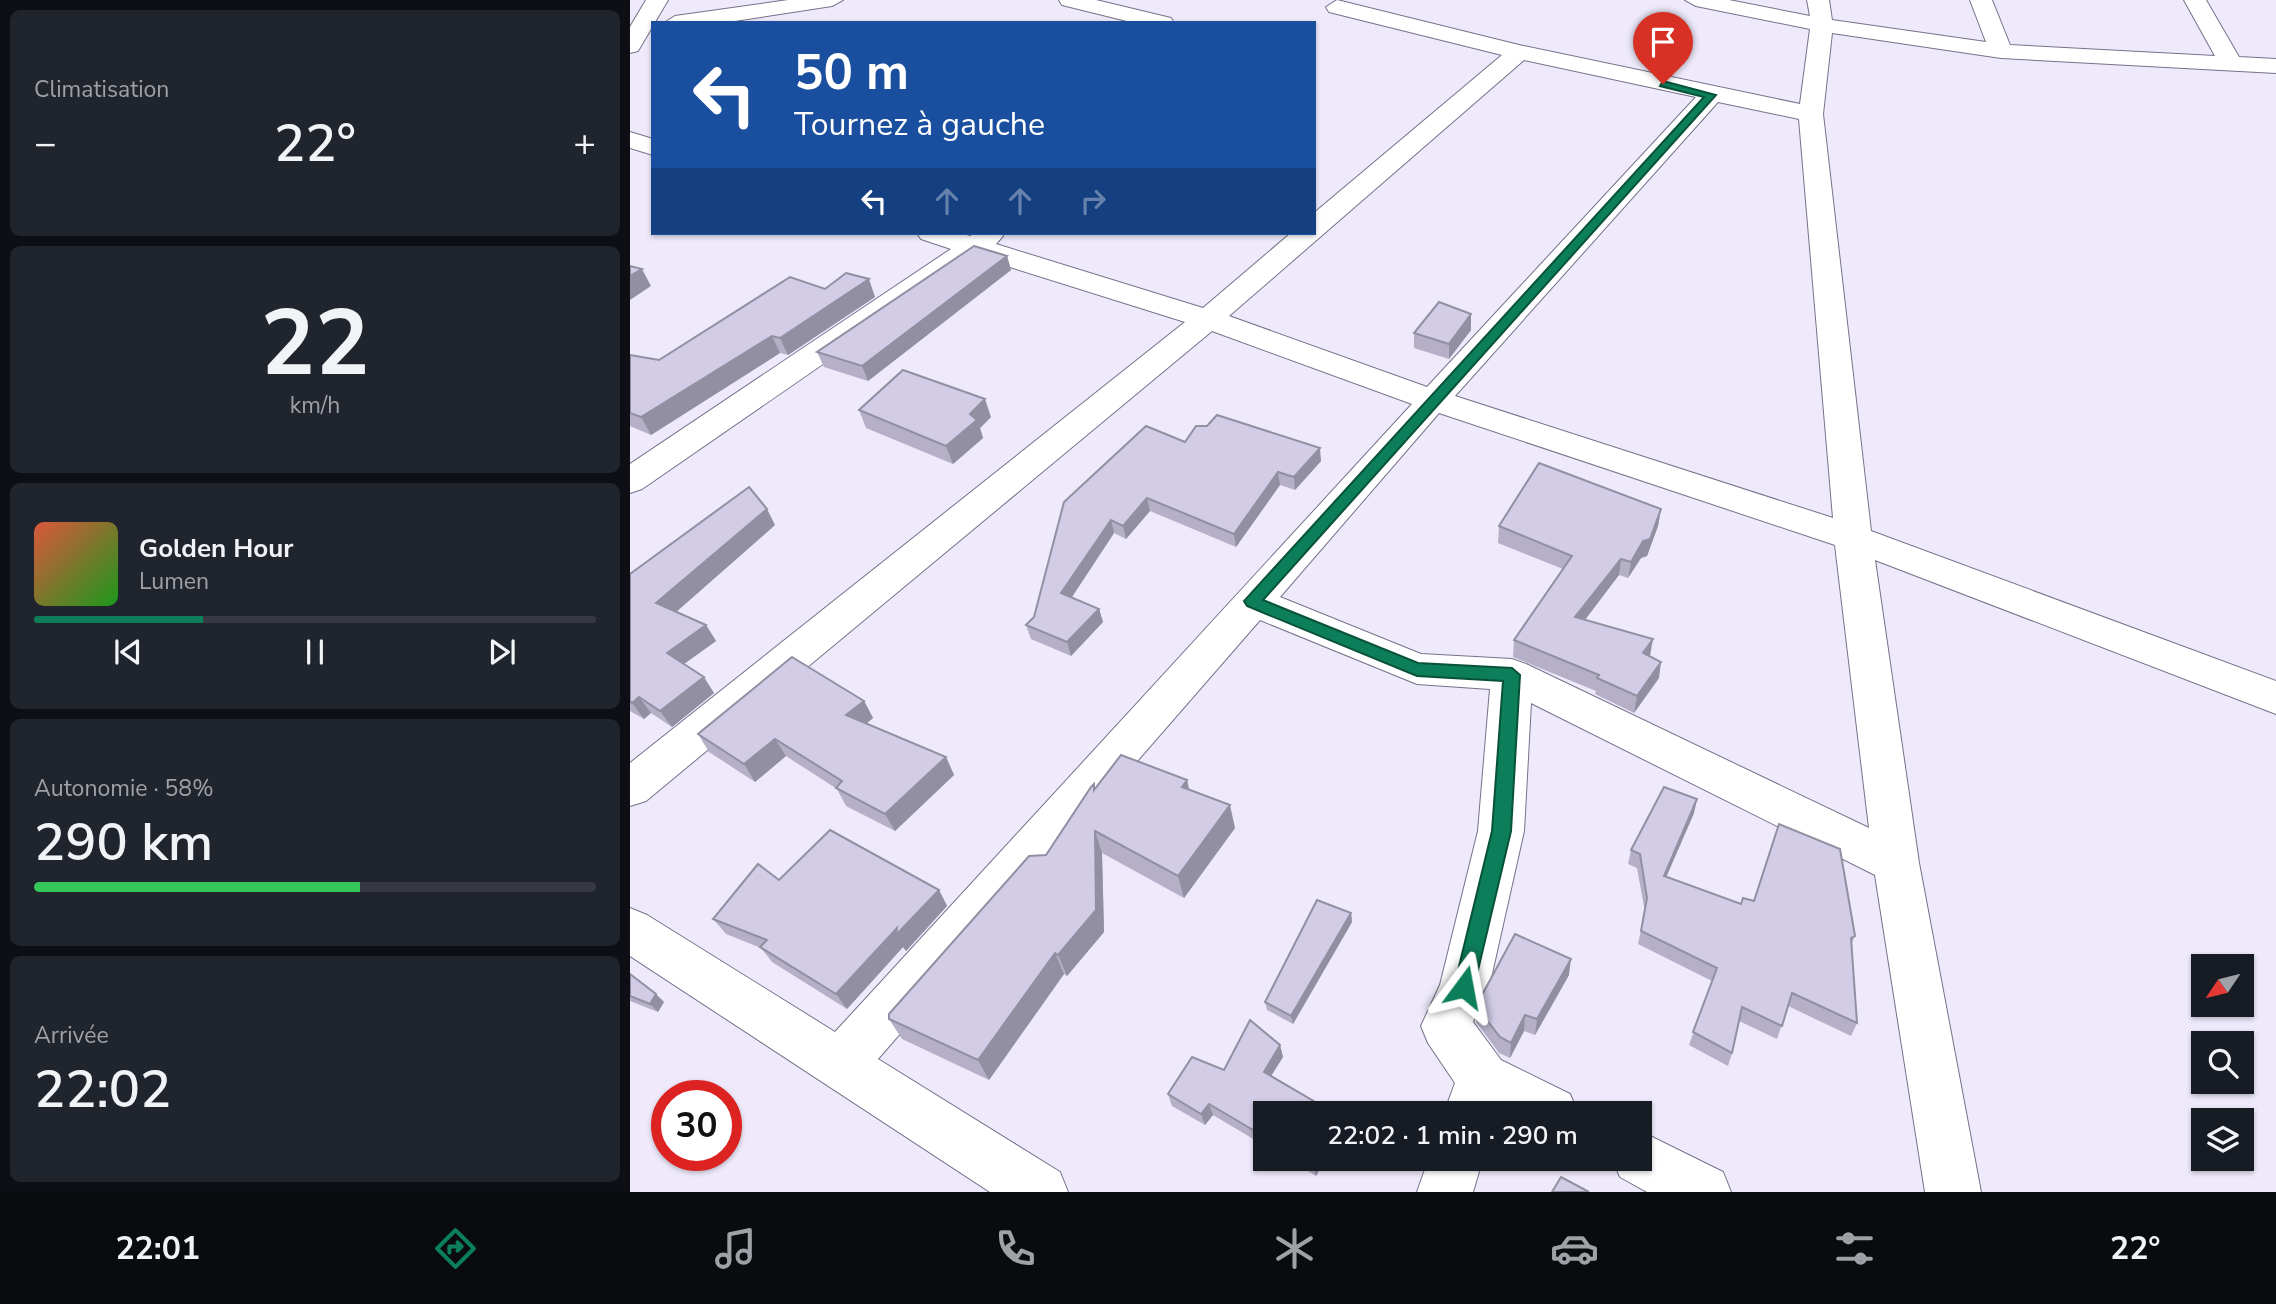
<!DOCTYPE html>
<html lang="fr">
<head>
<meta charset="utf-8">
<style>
  body { margin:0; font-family:"Nunito Sans",sans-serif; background:#20242c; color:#f1f3f6; height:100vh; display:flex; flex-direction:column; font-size:26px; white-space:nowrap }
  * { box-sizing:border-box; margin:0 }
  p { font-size:23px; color:#9ea1a6 }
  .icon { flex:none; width:38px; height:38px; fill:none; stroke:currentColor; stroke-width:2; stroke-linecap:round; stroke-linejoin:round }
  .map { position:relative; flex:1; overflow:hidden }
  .drawer { display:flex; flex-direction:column; gap:10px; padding:10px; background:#0d0f14; width:630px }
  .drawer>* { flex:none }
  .hud { position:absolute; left:21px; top:21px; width:665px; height:214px; border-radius:0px; box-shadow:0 2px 5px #0004; background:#1a4fa0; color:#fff; overflow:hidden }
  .needle { width:46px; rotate:235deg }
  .tools { position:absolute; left:1561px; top:954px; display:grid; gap:14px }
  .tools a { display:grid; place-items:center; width:63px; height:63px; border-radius:0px; background:#171b24; box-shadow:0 2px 5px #0004; font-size:35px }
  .speed { position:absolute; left:21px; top:1080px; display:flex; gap:14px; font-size:35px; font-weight:700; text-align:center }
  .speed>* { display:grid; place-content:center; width:91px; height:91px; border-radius:50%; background:#171b24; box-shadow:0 2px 5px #0004; line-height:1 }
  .speed .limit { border:10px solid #d22; background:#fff; color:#111 }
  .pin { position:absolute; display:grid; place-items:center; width:60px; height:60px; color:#fff; margin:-72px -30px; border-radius:50% 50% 50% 0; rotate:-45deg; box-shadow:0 0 7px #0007 }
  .pin .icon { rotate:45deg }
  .me { position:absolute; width:77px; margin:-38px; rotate:13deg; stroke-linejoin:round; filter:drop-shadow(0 0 5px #0008) }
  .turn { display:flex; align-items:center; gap:24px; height:147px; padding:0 28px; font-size:32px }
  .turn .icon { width:91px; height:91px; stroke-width:2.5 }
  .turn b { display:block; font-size:49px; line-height:60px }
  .lanes { display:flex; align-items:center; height:66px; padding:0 28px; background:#0003; justify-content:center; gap:35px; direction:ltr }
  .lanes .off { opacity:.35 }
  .big { font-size:52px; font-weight:600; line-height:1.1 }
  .drawer .widget { flex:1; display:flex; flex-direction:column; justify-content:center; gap:10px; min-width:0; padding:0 24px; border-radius:10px; background:#20242c }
  .drawer .dial { align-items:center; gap:0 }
  .dial b { font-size:91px; line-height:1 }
  .song { display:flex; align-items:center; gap:21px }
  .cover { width:84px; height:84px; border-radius:10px; background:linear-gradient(135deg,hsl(10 70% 55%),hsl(120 70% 35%)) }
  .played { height:7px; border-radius:4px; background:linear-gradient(90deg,#0c7e5a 30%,#363941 30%) }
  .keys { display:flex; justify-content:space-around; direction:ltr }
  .heat { display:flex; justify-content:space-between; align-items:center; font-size:38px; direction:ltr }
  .charge { height:10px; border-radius:5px; background:linear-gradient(90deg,#34c759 58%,#363941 0) }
  .trip { position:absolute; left:623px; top:1101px; width:399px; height:70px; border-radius:0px; background:#171b24; box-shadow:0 2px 5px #0004; font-weight:600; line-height:70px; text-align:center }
  .tab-bar { display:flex; height:112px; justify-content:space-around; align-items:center; background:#090b0e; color:#9ea1a6 }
  .tab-bar .icon { width:49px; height:49px }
  .tab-bar .selected { color:#0c7e5a }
  .tab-bar b { font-size:32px; color:#f1f3f6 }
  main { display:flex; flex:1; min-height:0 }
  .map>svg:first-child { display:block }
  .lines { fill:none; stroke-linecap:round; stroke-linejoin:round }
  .street-casing { stroke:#77718a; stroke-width:2 }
  .street { fill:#fff; fill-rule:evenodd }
  .wall { fill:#b5afc7 }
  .shaded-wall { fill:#938fa2 }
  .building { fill:#d2cce7; stroke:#938fa2; stroke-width:2 }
  .route { fill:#0c7e5a; stroke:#08523a; stroke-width:2 }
</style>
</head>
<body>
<main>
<section class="drawer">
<div class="widget"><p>Climatisation</p>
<div class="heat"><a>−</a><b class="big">22°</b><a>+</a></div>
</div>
<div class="widget dial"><b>22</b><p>km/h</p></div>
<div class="widget">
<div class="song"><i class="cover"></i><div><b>Golden Hour</b><p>Lumen</p></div></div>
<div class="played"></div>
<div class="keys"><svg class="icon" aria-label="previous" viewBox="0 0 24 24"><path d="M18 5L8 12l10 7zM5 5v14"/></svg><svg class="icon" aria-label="pause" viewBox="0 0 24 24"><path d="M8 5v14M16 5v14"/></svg><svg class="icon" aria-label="next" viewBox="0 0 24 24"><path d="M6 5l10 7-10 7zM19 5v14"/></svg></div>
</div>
<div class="widget"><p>Autonomie · 58%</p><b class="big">290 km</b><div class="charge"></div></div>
<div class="widget"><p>Arrivée</p><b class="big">22:02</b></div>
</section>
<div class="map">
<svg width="1646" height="1192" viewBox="0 0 1646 1192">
  <rect width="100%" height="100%" fill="#eeeafb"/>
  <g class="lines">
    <defs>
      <g id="street">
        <polygon points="16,0 38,0 8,51 0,53 0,27"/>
        <polygon points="158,0 213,0 202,6 92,23 34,23 45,16"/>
        <polygon points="429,0 466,0 541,18 544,23 505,23 432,5"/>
        <path d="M707,0L889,45L1170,104L1180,29L1066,6L1055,0H1099L1180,16L1177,0H1199L1202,20L1356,42L1340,0H1362L1380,45L1585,56L1554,0H1576L1609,57L1646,59V73L1371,58L1202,33L1193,114L1241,531L1646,681V714L1245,560L1289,863L1351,1192H1295L1245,875L901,703L894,831L859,987L843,1022L871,1060L940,1094L948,1113H814L825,1083L798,1043L791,1026L810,985L848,831L860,689L787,684L630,620L248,1059L430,1172L438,1192H360L0,956V908L17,915L205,1032L782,404L582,331L16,801L0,806V763L555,322L348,257L12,489L0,493V464L321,249L291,239L287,233H330L340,236L345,233H371L373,236L366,244L573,308L661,233H684V213L872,55L699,12L696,7ZM894,60L1066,97L797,387L599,316ZM1088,102L1169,119L1203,518L825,396ZM809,413L1205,545L1239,828L896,664L882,659L791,654L650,597Z"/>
        <polygon points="0,132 23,139 23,155 0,148"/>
        <polygon points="1010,1131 1093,1172 1101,1192 1017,1192 990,1177 982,1158 1010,1158"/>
        <polygon points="799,1158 853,1158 843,1192 787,1192"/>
      </g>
    </defs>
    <use href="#street" class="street-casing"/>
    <use href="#street" class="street"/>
  </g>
  <g class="wall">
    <polygon points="377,256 381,270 238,381 194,367 187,352"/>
    <polygon points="195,289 245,297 158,355 150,353 21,435 0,426 0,355 29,360"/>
    <polygon points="841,330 819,359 784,348 784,333"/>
    <polygon points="229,410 361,417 350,428 353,438 323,464 236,428"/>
    <polygon points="555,442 691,461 665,490 650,485 606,547 520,511 496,539 484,533 442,597 469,609 473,622 441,656 401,639 396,625 404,617 434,502"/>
    <polygon points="1031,509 1028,526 1017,556 1011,558 998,578 989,575 955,620 1020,656 1029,678 1004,713 965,694 966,691 883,657 884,640 933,569 868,543 869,526"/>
    <polygon points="145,525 46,612 76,625 86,641 54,664 84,693 42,727 21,713 14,719 0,711 0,574"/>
    <polygon points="234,701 243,718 236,724 316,757 324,775 265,831 216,806 207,789 156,756 125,782 79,752 68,734"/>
    <polygon points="557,780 559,790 605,828 554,898 472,853 474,932 437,976 434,974 359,1080 272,1039 259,1019 416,855 464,784 465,788"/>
    <polygon points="1064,813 1036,877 1111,904 1225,936 1221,945 1227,1023 1221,1036 1158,1006 1147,1039 1109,1021 1102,1053 1098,1066 1059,1045 1082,981 1008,944 1015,912 1007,868 998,864 1001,850"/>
    <polygon points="149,880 309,890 317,906 276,951 273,947 217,1009 142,962 131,948 96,934 83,919"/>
    <polygon points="721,913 722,922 663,1024 637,1010 635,1002"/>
    <polygon points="0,974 34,1002 28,1012 0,1001"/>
    <polygon points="939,975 905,1035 894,1031 880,1058 869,1053 846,1022 846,1006"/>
    <polygon points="650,1045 653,1057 641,1076 635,1113 635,1146 583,1115 575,1125 542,1106 538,1094"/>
    <polygon points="657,1158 696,1158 686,1176"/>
  </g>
  <g class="shaded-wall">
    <polygon points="377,256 381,270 238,381 232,366"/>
    <polygon points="12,269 21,286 0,300 0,276"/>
    <polygon points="239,279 245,297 158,355 150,338"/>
    <polygon points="841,314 841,330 819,359 819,344"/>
    <polygon points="142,336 150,353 21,435 11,417"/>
    <polygon points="355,399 361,417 350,428 353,438 323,464 316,446 340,414"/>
    <polygon points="690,448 691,461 665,490 664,477"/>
    <polygon points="648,472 650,485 606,547 604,534"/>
    <polygon points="517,498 520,511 496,539 493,526"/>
    <polygon points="137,509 145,525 37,620 26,603"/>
    <polygon points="1031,509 1028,526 1017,556 1011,558 998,578 1001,562"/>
    <polygon points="481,520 484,533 436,606 431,593"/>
    <polygon points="991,559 989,575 944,634 945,617"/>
    <polygon points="469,609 473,622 441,656 437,642"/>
    <polygon points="76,625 86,641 47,669 37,653"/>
    <polygon points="1023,639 1020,656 1013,653"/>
    <polygon points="1031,662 1029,678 1004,713 1007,696"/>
    <polygon points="74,677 84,693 42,727 30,711"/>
    <polygon points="9,697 21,713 14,719 2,703"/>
    <polygon points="234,701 243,718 225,733 216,715"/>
    <polygon points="145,739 156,756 125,782 114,764"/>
    <polygon points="316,757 324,775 265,831 255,814"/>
    <polygon points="557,780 562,802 552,787"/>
    <polygon points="1067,799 1064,813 1031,889 1034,876"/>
    <polygon points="600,805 605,828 554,898 548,876"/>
    <polygon points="465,831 472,853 474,932 437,976 428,955"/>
    <polygon points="309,890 317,906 276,951 273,947 217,1009 206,994 267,928"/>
    <polygon points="721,913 722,922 663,1024 661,1016"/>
    <polygon points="425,953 434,974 359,1080 348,1060"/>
    <polygon points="941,959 939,975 905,1035 907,1019"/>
    <polygon points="26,994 34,1002 28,1012 20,1004"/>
    <polygon points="895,1015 894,1031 880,1058 881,1043"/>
    <polygon points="650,1045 653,1057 636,1084 634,1072"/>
    <polygon points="579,1104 583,1115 575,1125 571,1114"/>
    <polygon points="688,1158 696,1158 686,1176 684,1165"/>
  </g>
  <g class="building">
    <polygon points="344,246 377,256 232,366 187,352"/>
    <polygon points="0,266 12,269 0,276"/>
    <polygon points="216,273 239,279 150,338 142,336 11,417 0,413 0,355 29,360 160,277 195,289"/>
    <polygon points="809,302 841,314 819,344 784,333"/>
    <polygon points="273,370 355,399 340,414 347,420 316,446 229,410"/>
    <polygon points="587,415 690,448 664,477 648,472 604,534 517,498 493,526 481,520 431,593 469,609 437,642 396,625 404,617 434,502 516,426 555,442 566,426 577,426"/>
    <polygon points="909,463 1031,509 1020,539 1013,541 1001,562 991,559 945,617 1023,639 1013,653 1031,662 1007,696 967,678 969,675 884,640 942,556 869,526"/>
    <polygon points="119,487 137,509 26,603 76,625 37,653 74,677 30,711 9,697 2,703 0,701 0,574"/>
    <polygon points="162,657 234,701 216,715 316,757 255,814 206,788 212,781 145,739 114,764 68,734"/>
    <polygon points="491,755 557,780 552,787 600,805 548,876 465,831 466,910 428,955 425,953 348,1060 259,1019 259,1014 399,856 416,855 461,787 464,784 464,790"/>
    <polygon points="1034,787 1067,799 1034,876 1111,904 1113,898 1124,901 1149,824 1210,849 1225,936 1221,938 1227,1023 1162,993 1152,1026 1112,1007 1102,1053 1063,1032 1087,968 1011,931 1017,898 1010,854 1001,850"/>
    <polygon points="200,830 309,890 266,935 267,928 206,994 130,947 137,940 83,919 128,864 149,880"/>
    <polygon points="687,900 721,913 661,1016 635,1002"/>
    <polygon points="885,934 941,959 907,1019 895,1015 881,1043 870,1037 846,1006"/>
    <polygon points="0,974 26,994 20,1004 0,996"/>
    <polygon points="620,1020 650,1045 634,1072 704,1113 635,1113 635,1137 579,1104 571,1114 538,1094 562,1057 594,1070"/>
    <polygon points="673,1158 688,1158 684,1165"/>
    <polygon points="931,1177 959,1192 922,1192"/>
  </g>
  <polygon class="route" points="1033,81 1086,95 633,600 788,663 882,668 890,675 881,831 844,987 841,994 834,997 827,994 824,987 862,831 873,681 787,676 617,606 614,601 1074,97 1030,86"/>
</svg>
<div class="tools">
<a><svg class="needle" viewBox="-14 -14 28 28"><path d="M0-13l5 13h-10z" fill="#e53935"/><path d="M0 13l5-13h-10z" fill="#9ea1a6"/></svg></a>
<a><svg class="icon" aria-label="search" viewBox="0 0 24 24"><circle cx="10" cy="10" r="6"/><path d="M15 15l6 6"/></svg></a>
<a><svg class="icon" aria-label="layers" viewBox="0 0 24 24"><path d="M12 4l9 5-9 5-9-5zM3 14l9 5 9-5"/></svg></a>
</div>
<div class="speed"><div class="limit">30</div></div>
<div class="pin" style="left:1033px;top:84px;background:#d93025"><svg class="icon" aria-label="arrive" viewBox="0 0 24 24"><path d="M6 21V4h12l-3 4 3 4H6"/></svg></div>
<svg class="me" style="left:834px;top:987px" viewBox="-20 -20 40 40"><path d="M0-17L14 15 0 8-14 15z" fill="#0c7e5a" stroke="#fff" stroke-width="4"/></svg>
<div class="trip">22:02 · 1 min · 290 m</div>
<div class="hud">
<div class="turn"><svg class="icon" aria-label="left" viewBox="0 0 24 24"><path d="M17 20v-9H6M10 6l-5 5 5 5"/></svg><div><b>50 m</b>Tournez à gauche</div></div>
<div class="lanes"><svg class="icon" aria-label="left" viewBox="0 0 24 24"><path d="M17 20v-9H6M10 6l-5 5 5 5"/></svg><svg class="icon off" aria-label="ahead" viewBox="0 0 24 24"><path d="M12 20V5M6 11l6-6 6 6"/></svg><svg class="icon off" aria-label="ahead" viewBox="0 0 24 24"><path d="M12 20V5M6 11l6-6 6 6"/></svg><svg class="icon off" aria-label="right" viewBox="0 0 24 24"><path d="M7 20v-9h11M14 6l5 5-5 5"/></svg></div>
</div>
</div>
</main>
<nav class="tab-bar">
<b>22:01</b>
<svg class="icon selected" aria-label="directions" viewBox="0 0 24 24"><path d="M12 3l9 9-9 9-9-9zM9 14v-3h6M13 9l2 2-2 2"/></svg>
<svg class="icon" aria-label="music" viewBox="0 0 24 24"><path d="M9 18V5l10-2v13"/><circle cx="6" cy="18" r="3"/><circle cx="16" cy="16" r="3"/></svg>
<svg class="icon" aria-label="phone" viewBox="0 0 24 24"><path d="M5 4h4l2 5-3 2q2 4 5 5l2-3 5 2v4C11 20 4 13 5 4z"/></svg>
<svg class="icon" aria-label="climate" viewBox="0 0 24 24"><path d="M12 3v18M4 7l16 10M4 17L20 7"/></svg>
<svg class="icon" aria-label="car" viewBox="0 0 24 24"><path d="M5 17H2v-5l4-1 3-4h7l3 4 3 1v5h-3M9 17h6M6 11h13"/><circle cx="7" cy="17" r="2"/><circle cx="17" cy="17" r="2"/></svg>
<svg class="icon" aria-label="filters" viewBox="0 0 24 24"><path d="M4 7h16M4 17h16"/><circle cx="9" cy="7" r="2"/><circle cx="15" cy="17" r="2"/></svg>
<b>22°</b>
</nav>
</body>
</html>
